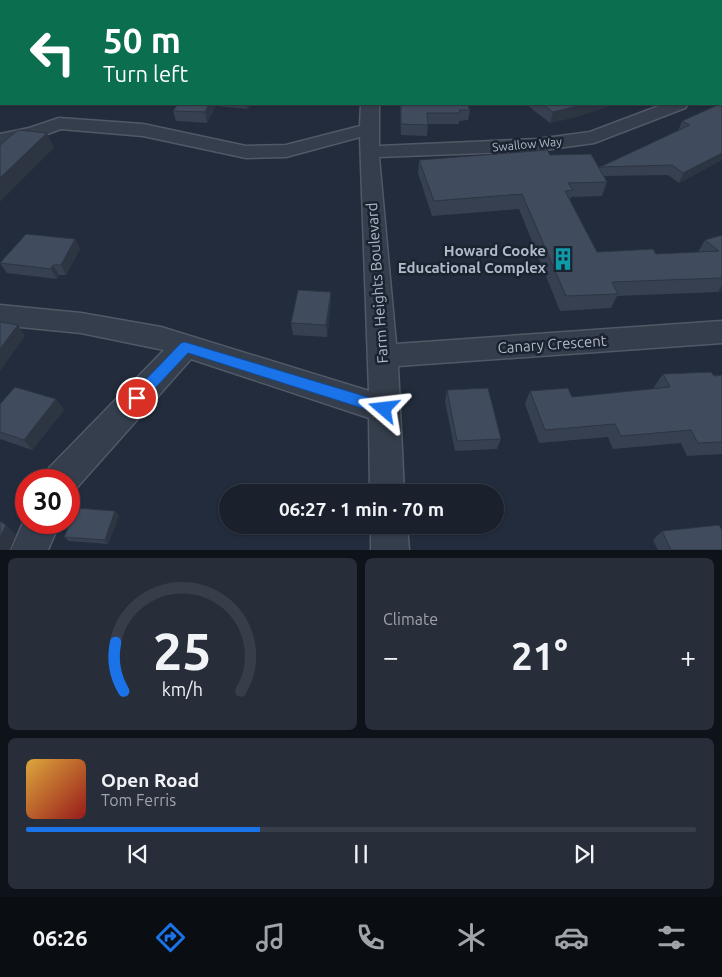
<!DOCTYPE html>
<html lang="en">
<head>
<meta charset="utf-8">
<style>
  body { margin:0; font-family:Ubuntu,sans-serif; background:#272e39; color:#f1f3f6; height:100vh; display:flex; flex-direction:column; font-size:19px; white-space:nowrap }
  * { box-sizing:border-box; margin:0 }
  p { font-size:16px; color:#9fa3aa }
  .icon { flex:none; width:28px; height:28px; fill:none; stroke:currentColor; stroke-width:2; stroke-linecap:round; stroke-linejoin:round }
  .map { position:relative; height:550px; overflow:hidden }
  .sheet { display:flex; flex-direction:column; gap:8px; padding:8px; background:#0e1219; flex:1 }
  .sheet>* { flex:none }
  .top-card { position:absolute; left:0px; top:0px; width:722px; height:105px; box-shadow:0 1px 4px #0004,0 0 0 1px #383e49; background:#0b6e4f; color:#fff; overflow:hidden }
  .speed { position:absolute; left:15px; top:469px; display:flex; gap:10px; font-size:25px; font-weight:700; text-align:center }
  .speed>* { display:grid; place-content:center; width:65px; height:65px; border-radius:50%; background:#1a212d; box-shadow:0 1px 4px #0004,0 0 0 1px #383e49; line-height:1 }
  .speed .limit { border:8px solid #d22; background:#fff; color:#111 }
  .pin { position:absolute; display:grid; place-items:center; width:42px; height:42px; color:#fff; margin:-21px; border:2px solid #fff; border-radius:50%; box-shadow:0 1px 5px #0007 }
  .me { position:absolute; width:55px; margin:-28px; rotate:287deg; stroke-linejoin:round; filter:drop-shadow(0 0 4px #0008) }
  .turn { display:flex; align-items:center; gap:18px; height:105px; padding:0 20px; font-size:22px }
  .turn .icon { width:65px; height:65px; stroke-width:2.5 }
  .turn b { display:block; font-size:35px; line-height:42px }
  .big { font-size:38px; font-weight:700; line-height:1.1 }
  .sheet .widget { flex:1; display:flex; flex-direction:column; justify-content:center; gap:8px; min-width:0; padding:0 18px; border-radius:8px; background:#272e39 }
  .sheet .dial { align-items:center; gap:0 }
  .dial svg { height:130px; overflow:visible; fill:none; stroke:#383e49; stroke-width:7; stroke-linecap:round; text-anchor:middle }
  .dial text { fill:#f1f3f6; stroke:none }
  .song { display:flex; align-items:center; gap:15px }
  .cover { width:60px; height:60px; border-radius:8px; background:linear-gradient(135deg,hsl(40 70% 55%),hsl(0 70% 35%)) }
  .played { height:5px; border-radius:2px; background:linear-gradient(90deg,#1a73e8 35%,#383e49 35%) }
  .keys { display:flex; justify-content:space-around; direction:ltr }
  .heat { display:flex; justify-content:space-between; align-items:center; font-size:28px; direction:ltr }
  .sheet .tiles { flex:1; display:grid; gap:8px; grid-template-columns:1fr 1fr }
  .widget:last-child { grid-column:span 2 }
  .trip { position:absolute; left:219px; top:484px; width:285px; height:50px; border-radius:25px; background:#1a212d; box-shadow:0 1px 4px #0004,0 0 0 1px #383e49; font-weight:700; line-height:50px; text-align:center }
  .dock { display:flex; height:80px; justify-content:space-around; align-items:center; background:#0a0d12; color:#9fa3aa }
  .dock .icon { width:35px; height:35px }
  .dock .on { color:#1a73e8 }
  .dock b { font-size:22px; color:#f1f3f6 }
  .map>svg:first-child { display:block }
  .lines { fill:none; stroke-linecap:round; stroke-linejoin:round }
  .minor-casing { stroke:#515967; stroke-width:3 }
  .minor { fill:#353e4c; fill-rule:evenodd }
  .wall { fill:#374051 }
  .shaded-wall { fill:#2d3442 }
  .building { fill:#404b5e; stroke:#2d3442 }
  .route { fill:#1a73e8; stroke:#114b97 }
  .labels { text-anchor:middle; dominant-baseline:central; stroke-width:5; stroke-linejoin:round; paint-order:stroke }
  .far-street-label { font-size:12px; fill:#b1b9c8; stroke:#1b2331 }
  .poi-label { font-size:15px; font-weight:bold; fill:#b1b9c8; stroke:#1b2331; text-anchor:end }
  .street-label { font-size:15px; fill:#b1b9c8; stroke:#1b2331 }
</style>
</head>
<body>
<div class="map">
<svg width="722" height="550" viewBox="0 0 722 550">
  <rect width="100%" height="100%" fill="#222c3c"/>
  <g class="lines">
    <defs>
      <g id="minor">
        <rect x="0" y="9" width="1" height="8"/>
        <rect x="721" y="85" width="1" height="10"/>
        <polygon points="361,104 379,104 379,146 537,139 590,132 664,104 688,104 685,108 594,143 537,151 379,157 396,344 722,321 722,343 398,366 404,492 370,492 369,418 191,359 73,492 69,493 69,480 44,480 49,468 164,350 81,333 0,325 0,305 81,313 161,327 369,391 360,137 286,157 246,158 143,136 61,129 42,136 0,146 0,134 29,128 59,118 143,124 246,146 286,145 360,126"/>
        <polygon points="26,516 26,522 60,522 48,550 11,550"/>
        <polygon points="371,525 407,525 409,550 371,550"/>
      </g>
    </defs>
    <use href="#minor" class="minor-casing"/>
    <use href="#minor" class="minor"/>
  </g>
  <g class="wall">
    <polygon points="221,0 243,0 243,1 222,1"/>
    <polygon points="475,0 684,0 686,1 477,1"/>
    <polygon points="722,103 722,160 679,183 668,175 604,176 607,182 602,196 571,197 570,200 597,252 656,254 698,252 705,240 722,235 722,291 718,292 617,296 611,308 560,311 519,209 432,216 418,173 419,160 550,155 599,168 600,167 678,131 682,121"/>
    <polygon points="178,104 253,104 247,109 216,106 207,123 176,121 173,111"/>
    <polygon points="400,104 467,104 470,110 468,120 459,121 459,124 428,124 427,136 401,135"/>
    <polygon points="528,104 615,104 576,117 550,123 527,105"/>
    <polygon points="75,239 80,249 66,275 59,275 57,279 7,273 0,263"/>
    <polygon points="331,292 331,303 327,337 293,335 291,323"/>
    <polygon points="663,374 722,375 722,454 687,456 681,443 613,449 608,437 539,443 525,404 530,391 572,397 655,389 654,387"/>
    <polygon points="447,390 501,439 497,449 455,451 445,401"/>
    <polygon points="56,399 64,410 32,450 0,439 0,404"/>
    <polygon points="115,511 119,516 108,544 69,541 64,537"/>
    <polygon points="662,531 722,550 658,550 653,540"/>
  </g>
  <g class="shaded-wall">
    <rect x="0" y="59" width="1" height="8"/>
    <polygon points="209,104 215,104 216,106 207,123 205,112"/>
    <polygon points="246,104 253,104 247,109"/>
    <polygon points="586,104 615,104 576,117 550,123 553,112"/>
    <polygon points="47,133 54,148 0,202 0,178"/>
    <polygon points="722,153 722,160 679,183 683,173"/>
    <polygon points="75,239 80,249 66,275 61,265"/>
    <polygon points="53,265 59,275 57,279 51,269"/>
    <polygon points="722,285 722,291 718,292"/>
    <polygon points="331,292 331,303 327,337 326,325"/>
    <polygon points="18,325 25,336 0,371 0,349"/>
    <polygon points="56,399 64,410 32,450 24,440"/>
    <polygon points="115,511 119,516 108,544 105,540"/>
    <polygon points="6,525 16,534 10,550 0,550 0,538"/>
  </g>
  <g class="building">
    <polygon points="228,0 242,0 242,1 231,1"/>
    <polygon points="492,0 684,0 686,1 494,1"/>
    <polygon points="0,41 1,42 1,59 0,59"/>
    <polygon points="722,103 722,153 683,173 672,165 600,167 690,125 682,121"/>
    <polygon points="178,104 209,104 205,112 173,111"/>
    <polygon points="401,104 467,104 470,110 459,110 460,113 427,113 428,125 401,124"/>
    <polygon points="542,104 586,104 553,112"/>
    <polygon points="18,130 47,133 0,178 0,145"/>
    <polygon points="547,150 550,155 591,154 607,182 568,183 573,190 565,191 597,252 653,249 656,254 719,251 705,240 722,235 722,278 612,282 618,294 566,296 522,194 434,201 419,160"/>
    <polygon points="26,234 75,239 61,265 53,265 51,269 0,263"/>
    <polygon points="298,290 331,292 326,325 291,323"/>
    <polygon points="0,322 18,325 0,349"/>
    <polygon points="711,372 714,376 722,375 722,442 698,443 691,430 621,436 615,424 545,430 530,391 568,388 572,397 670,387 663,374"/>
    <polygon points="15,387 56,399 24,440 0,432 0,404"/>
    <polygon points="488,388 501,439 457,441 447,390"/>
    <polygon points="77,508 115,511 105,540 64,537"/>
    <polygon points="0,521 6,525 0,538"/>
    <polygon points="719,525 722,530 722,550 671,550 662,531"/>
  </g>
  <polygon class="route" points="185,342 384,402 388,404 391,409 388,413 384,415 188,353 142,402 137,404 132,402 130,398 132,394 181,343"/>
  <defs>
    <symbol id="building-bare" viewBox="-9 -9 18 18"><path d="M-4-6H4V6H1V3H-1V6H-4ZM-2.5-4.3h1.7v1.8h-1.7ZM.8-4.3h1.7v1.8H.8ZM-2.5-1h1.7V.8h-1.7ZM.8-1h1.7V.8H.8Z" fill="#0f9aa8" stroke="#1b2331" stroke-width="2.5" paint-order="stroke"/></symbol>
  </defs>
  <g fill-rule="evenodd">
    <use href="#building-bare" x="547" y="243" width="32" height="32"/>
  </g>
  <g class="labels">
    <g class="far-street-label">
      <text transform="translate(527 144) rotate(-5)">Swallow Way</text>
    </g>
    <g class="poi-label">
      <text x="546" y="250">Howard Cooke<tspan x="546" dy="17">Educational Complex</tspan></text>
    </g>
    <g class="street-label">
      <text transform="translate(377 283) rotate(-94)">Farm Heights Boulevard</text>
      <text transform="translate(552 344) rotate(-4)">Canary Crescent</text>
    </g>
  </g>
</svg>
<div class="speed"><div class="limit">30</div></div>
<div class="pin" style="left:137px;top:398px;background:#d93025"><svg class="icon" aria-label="arrive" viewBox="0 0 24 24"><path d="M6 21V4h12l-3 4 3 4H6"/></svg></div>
<svg class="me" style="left:384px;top:409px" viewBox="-20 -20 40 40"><path d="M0-17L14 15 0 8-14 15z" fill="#1a73e8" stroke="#fff" stroke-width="4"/></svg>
<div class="trip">06:27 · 1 min · 70 m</div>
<div class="top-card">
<div class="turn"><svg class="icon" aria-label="left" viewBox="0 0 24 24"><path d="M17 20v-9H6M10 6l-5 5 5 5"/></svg><div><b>50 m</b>Turn left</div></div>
</div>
</div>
<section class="sheet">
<div class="tiles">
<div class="widget dial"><svg viewBox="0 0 100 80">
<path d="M14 69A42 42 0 1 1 86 69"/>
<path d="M14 69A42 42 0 0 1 9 39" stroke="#1a73e8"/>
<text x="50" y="56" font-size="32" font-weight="700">25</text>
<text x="50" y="72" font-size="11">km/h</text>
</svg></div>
<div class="widget"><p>Climate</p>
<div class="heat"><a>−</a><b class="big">21°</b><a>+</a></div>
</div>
<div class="widget">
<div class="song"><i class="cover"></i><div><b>Open Road</b><p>Tom Ferris</p></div></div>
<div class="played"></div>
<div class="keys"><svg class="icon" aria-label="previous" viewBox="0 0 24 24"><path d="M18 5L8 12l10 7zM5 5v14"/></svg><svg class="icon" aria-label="pause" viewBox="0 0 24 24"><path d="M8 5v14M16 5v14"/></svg><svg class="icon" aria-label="next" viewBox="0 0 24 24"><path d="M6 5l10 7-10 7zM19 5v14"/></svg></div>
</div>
</div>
</section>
<nav class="dock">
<b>06:26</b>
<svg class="icon on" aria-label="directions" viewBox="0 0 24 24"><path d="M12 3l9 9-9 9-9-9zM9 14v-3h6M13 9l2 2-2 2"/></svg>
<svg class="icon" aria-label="music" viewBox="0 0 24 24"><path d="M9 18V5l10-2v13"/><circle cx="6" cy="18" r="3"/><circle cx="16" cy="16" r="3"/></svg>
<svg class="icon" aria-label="phone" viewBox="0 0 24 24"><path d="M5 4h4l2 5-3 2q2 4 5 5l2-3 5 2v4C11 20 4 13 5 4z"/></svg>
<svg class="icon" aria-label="climate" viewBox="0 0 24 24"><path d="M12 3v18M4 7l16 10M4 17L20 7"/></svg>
<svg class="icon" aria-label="car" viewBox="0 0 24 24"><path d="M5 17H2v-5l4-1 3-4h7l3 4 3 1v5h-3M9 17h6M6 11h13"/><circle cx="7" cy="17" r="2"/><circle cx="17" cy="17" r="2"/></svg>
<svg class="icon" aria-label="filters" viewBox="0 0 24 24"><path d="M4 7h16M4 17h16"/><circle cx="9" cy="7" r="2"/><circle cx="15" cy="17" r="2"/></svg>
</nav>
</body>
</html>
